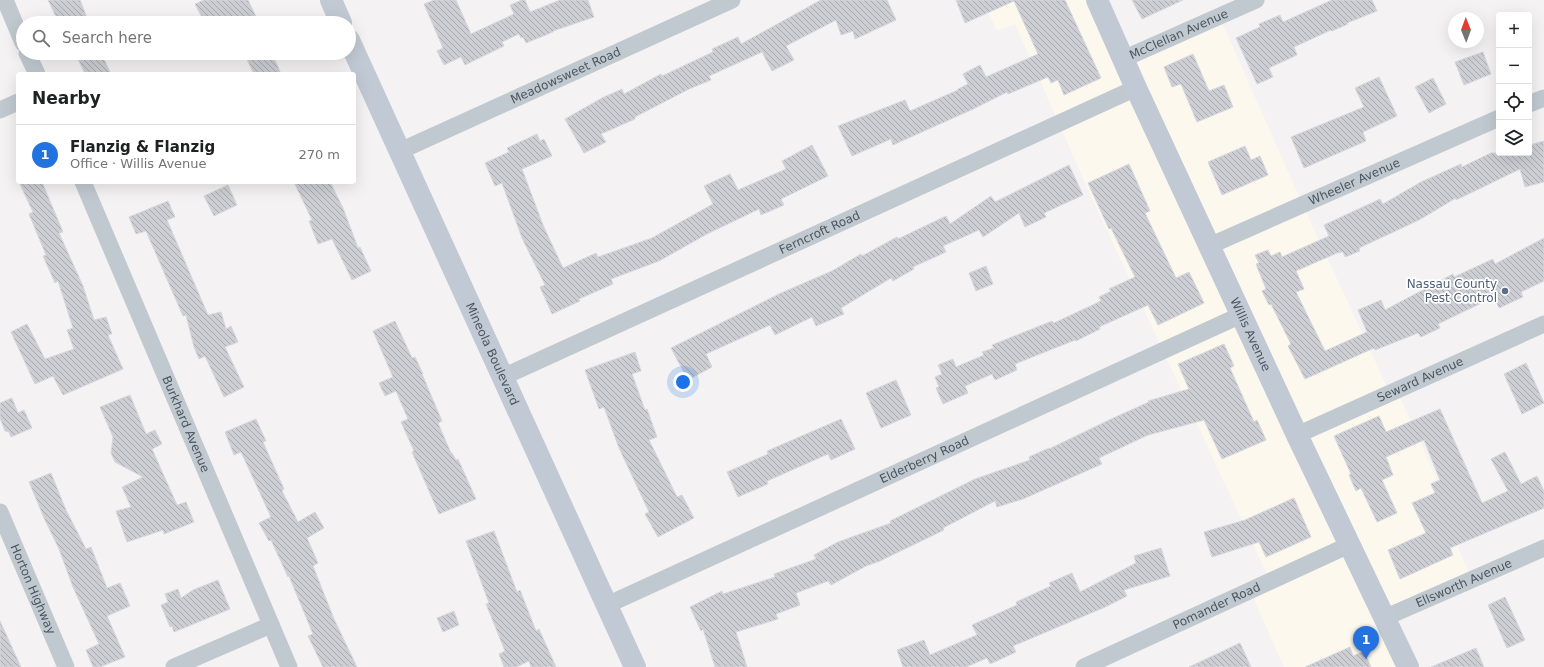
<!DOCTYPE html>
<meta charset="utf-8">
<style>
body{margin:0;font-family:"DejaVu Sans",sans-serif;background:#f6f6f6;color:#202124}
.controls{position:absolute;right:12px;top:12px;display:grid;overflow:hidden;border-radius:4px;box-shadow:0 4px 16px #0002}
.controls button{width:36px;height:36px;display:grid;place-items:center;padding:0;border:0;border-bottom:1px solid #e0e0e0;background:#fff;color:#202124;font:20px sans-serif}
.compass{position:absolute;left:1448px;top:12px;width:36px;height:36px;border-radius:50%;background:#fff;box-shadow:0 4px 16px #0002;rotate:359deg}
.you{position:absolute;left:683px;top:382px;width:14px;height:14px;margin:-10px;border:3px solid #fff;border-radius:50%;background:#1a73e8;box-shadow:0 0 0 6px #1a73e833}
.badge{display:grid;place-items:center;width:26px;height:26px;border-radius:50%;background:#2472dd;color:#fff;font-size:13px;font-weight:700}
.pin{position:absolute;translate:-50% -33px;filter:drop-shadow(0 1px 2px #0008)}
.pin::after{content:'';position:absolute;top:21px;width:14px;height:12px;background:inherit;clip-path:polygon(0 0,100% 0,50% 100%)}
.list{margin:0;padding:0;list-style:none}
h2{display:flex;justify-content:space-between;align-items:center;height:52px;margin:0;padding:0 16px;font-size:17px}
h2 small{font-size:13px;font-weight:400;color:#757577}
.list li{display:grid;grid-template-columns:26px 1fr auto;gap:12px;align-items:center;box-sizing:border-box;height:60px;padding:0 16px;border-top:1px solid #e0e0e0}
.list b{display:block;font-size:15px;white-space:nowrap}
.list p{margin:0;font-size:13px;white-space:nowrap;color:#757577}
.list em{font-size:13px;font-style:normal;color:#757577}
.icon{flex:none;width:22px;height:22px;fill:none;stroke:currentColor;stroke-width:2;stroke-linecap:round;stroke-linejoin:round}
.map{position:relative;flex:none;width:1544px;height:667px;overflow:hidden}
.search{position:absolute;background:#fff;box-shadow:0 4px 16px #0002;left:16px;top:16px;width:340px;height:44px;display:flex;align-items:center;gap:10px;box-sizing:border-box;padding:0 14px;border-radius:22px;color:#757577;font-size:15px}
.panel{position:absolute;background:#fff;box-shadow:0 4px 16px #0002;left:16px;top:72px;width:340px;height:112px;border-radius:4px}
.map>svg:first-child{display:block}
</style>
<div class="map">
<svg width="1544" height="667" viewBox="0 0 1544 667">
<defs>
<pattern id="building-back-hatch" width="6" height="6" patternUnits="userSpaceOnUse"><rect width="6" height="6" fill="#ccced4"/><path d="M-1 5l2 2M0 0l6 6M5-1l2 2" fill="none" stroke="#a8aaaf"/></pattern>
</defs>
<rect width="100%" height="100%" fill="#f4f2f2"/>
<!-- commercial -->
<path fill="#fcf8ee" d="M 982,0 L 1097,0 L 1123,57 L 1220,18 L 1305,210 L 1390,393 L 1397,391 L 1437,479 L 1430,483 L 1472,579 L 1385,618 L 1408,667 L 1284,667 L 1250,591 L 1270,581 L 1085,183 L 1015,24 L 997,31 Z"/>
<!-- building -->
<g fill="url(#building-back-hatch)" stroke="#d6d8dd">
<path d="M 48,0 L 80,0 L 89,23 L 59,23 Z"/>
<path d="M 204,0 L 248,0 L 259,23 L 205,23 L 195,4 Z"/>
<path d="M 434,0 L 456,0 L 471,34 L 514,14 L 510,5 L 522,0 L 525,0 L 530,12 L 560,0 L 588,0 L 594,17 L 553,31 L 553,32 L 526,43 L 523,37 L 521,38 L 519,34 L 502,42 L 504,46 L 465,65 L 461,57 L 444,65 L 437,51 L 443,48 L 424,4 Z"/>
<path d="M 821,0 L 887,0 L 896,20 L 855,39 L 853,31 L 841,35 L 836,20 L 786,46 L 794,60 L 772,71 L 762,52 L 709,76 L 711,80 L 689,89 L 635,117 L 635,119 L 601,134 L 606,142 L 584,153 L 565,119 L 602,98 L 622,89 L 624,94 L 661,74 L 662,76 L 713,52 L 712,49 L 738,37 L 741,44 Z"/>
<path d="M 956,0 L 1065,0 L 1101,78 L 1064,95 L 1058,80 L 1051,83 L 1048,77 L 1008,94 L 1007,92 L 971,110 L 893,145 L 891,139 L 852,156 L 838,126 L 905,100 L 910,111 L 958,90 L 958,89 L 968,84 L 963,74 L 980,65 L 986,77 L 1038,54 L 1014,1 L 965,23 Z"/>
<path d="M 1132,0 L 1183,0 L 1142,19 Z"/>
<path d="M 1332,0 L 1372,0 L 1377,11 L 1347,23 L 1348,24 L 1332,31 L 1331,30 L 1294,47 L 1297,55 L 1269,68 L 1273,77 L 1257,84 L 1236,38 L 1260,27 L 1259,24 L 1280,15 L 1283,22 Z"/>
<path d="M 1483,52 L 1491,74 L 1464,85 L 1455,62 Z"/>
<path d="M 91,53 L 101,53 L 111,74 L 85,74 L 78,59 Z"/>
<path d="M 244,53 L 272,53 L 281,74 L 254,74 Z"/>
<path d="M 1193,54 L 1209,91 L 1224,85 L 1233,107 L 1197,122 L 1181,84 L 1172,87 L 1164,67 Z"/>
<path d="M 1379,77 L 1397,116 L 1363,132 L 1366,141 L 1304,168 L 1291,137 L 1364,107 L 1355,88 Z"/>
<path d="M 1433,78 L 1446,104 L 1429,113 L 1415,87 Z"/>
<path d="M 537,134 L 540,141 L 544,139 L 552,156 L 522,169 L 543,225 L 563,268 L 596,253 L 598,257 L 652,238 L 713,204 L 704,186 L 730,174 L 738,190 L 786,169 L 782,161 L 812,145 L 828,176 L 781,199 L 784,205 L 761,215 L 759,209 L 707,234 L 659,261 L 611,279 L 613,284 L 579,299 L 580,301 L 552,314 L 540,287 L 545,285 L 522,238 L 502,183 L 495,186 L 485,163 L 509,152 L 507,148 Z"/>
<path d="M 1544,141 L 1544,182 L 1525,187 L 1520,169 L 1456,200 L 1456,198 L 1419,220 L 1359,248 L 1360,251 L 1345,257 L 1343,252 L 1337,253 L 1296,271 L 1304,289 L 1296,292 L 1325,351 L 1367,332 L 1358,310 L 1381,300 L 1385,310 L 1453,274 L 1454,277 L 1493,259 L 1495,264 L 1544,238 L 1544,281 L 1521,292 L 1523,297 L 1499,308 L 1494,297 L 1438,324 L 1440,328 L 1421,337 L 1418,333 L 1375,350 L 1374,348 L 1305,379 L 1288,346 L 1291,344 L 1271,304 L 1269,305 L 1262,291 L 1266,289 L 1256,264 L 1259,263 L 1255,255 L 1268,250 L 1271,256 L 1280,252 L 1282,257 L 1329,236 L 1324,225 L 1380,199 L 1383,204 L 1421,182 L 1461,164 L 1462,167 L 1491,153 L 1529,153 L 1529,145 Z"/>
<path d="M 1245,146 L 1251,160 L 1260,156 L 1268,175 L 1222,195 L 1208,162 Z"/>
<path d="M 1129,164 L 1150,211 L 1145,213 L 1176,278 L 1189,272 L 1204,303 L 1158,325 L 1148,305 L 1099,327 L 1100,329 L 1076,341 L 1075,340 L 1015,364 L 1017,370 L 995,380 L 992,374 L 965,386 L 968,393 L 943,404 L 936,388 L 939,387 L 935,377 L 942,374 L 938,365 L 953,359 L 956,367 L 984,355 L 982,352 L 994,348 L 992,345 L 1052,321 L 1054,323 L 1101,301 L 1099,297 L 1111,291 L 1109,289 L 1135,277 L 1111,228 L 1109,229 L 1088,183 Z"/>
<path d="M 1069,165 L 1083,195 L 1044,213 L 1046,217 L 1025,227 L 1019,213 L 983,237 L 979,230 L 943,246 L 946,252 L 913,267 L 914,269 L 893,281 L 891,278 L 841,308 L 844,314 L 816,326 L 812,317 L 775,335 L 770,325 L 706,354 L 712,367 L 688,380 L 671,348 L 781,293 L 832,271 L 861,254 L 862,256 L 897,237 L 898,239 L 946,216 L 950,224 L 991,196 L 995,202 Z"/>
<path d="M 19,182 L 42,182 L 63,232 L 59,233 L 83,286 L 94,320 L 106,317 L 112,334 L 108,335 L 123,369 L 63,395 L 53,376 L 35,384 L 11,332 L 27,324 L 45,359 L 74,349 L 67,330 L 73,328 L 58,281 L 55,283 L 43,256 L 46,255 L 29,214 L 33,212 Z"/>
<path d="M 294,182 L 330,182 L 343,208 L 358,248 L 360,247 L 371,271 L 352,280 L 332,239 L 318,244 L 309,221 L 312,220 Z"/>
<path d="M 228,185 L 237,205 L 214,216 L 204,196 Z"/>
<path d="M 168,201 L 175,217 L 167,220 L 208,315 L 221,312 L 226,329 L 231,326 L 238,342 L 225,347 L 244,387 L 224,397 L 205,356 L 199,359 L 194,347 L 186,315 L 183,316 L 146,231 L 136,234 L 129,217 Z"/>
<path d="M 986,266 L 993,284 L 976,291 L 969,273 Z"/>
<path d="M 395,321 L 412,358 L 415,357 L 423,374 L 422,374 L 442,421 L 438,423 L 451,453 L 452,453 L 456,460 L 458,459 L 476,499 L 439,514 L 412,452 L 414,451 L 401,422 L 408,419 L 396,391 L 385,396 L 379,383 L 393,377 L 373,331 Z"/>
<path d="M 1224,344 L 1234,366 L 1230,368 L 1254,422 L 1257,420 L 1266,440 L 1222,459 L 1204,420 L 1148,435 L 1099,458 L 1102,464 L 1023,499 L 997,507 L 995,501 L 943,528 L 944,530 L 880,561 L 866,566 L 831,585 L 828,581 L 796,593 L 800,605 L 776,614 L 778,619 L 736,632 L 747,667 L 715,667 L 703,629 L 701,631 L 690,607 L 722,591 L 723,594 L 775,577 L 774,574 L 816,559 L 814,555 L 838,542 L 891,523 L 890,521 L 975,479 L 1030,460 L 1029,457 L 1049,448 L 1049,449 L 1109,420 L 1149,402 L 1148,401 L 1189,389 L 1178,364 Z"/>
<path d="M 635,352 L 641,371 L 632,374 L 645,410 L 647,409 L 657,437 L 649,440 L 677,497 L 682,495 L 694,518 L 658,537 L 645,514 L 649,512 L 619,448 L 604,407 L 599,409 L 585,370 Z"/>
<path d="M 1526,363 L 1544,403 L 1522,414 L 1504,374 Z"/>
<path d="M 896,380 L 911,415 L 881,428 L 866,393 Z"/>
<path d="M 130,395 L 146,434 L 155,430 L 162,444 L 152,449 L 177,505 L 186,502 L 194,522 L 164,534 L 163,530 L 127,542 L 116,511 L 131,507 L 122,487 L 143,477 L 115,462 L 111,453 L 113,437 L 100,407 Z"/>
<path d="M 12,398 L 18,413 L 24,410 L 32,428 L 11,437 L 9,432 L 5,431 L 0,418 L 0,403 Z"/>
<path d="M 1440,409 L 1482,503 L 1508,491 L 1491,459 L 1505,452 L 1521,484 L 1537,476 L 1544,491 L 1544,508 L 1450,548 L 1453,555 L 1400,579 L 1388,550 L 1426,533 L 1412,503 L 1435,493 L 1431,484 L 1440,480 L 1424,440 L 1386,457 L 1393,475 L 1382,480 L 1397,513 L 1377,522 L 1361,488 L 1356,491 L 1349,475 L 1351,474 L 1334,436 L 1379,416 L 1386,432 Z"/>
<path d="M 256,419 L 266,441 L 263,442 L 284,489 L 282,491 L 298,522 L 315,512 L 324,528 L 307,538 L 318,563 L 313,566 L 334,619 L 357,667 L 323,667 L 308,636 L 313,634 L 289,576 L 288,577 L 271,540 L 269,541 L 259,523 L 271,517 L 241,452 L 234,455 L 225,432 Z"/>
<path d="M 841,419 L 855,449 L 831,460 L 828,454 L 767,481 L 768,484 L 738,497 L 727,472 L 768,454 L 767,451 Z"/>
<path d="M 51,473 L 66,510 L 86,549 L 91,547 L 107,588 L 120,583 L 130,606 L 107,616 L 125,657 L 100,667 L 93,667 L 86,650 L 99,644 L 73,587 L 59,549 L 44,518 L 29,482 Z"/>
<path d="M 1294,498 L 1311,537 L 1266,557 L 1259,542 L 1212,557 L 1204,532 L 1245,520 Z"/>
<path d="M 494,531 L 517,592 L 520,590 L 536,631 L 539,629 L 556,667 L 531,667 L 529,661 L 516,667 L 504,667 L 499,654 L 505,651 L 486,604 L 489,603 L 466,541 Z"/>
<path d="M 1161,548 L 1170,576 L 1124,590 L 1127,596 L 1103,608 L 1013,646 L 1016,652 L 990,664 L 987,658 L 966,667 L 903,667 L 897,650 L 924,640 L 930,655 L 977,635 L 972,625 L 1017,605 L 1016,602 L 1051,586 L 1049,583 L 1072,573 L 1080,592 L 1136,563 L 1134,556 Z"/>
<path d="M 218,580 L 230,609 L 174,632 L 172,626 L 170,627 L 161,605 L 168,602 L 165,594 L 178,589 L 181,598 L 193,590 Z"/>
<path d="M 1505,597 L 1525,640 L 1507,648 L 1488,605 Z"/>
<path d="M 454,611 L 459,625 L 443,632 L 437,618 Z"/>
<path d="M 0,621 L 21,667 L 0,667 Z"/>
<path d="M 1240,643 L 1251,667 L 1189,667 Z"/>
<path d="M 1350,647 L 1353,656 L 1364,651 L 1371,667 L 1305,667 Z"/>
<path d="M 1476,648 L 1484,667 L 1431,667 Z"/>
</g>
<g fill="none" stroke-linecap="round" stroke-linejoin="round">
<!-- minor -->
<g stroke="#c1c9d0" stroke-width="17">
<path d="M 5,0 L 23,43"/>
<path d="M 27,53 L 37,74"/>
<path id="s1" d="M 1123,59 L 1256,0"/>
<path d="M 1529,104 L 1544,98"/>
<path d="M 0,110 L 18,102"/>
<path id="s2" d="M 400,151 L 732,0"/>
<path id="s3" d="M 83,182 L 289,667"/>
<path id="s4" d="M 1209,246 L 1499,118"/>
<path id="s5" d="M 503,377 L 1136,88"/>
<path id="s6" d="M 1297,435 L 1544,324"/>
<path id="s7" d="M 0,512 L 66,667"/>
<path id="s8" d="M 607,605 L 1241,315"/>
<path id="s9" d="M 1384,618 L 1544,548"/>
<path d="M 174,667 L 271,625"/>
<path id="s10" d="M 1084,667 L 1349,545"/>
</g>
<!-- secondary -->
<g stroke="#c1cad4" stroke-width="22">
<path d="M 331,0 L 341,23"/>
<path id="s11" d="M 1097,0 L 1136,88 L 1297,435 L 1408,667"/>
<path id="s12" d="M 349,40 L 635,667"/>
</g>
</g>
<!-- markers -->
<circle fill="#5c6f8a" stroke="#fff" stroke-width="1.5" cx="1505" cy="291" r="4"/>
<g text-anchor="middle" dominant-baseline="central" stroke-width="3.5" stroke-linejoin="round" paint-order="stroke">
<!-- street labels -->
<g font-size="12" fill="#4b555f" stroke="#fff">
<text stroke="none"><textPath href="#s1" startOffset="61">McClellan Avenue</textPath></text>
<text stroke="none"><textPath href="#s2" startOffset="182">Meadowsweet Road</textPath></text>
<text stroke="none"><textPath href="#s4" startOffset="159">Wheeler Avenue</textPath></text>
<text stroke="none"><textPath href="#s5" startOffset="348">Ferncroft Road</textPath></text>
<text stroke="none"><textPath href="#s11" startOffset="368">Willis Avenue</textPath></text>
<text stroke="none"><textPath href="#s12" startOffset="345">Mineola Boulevard</textPath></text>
<text stroke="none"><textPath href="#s6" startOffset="135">Seward Avenue</textPath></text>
<text stroke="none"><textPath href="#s3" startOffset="263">Burkhard Avenue</textPath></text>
<text stroke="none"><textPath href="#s8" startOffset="349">Elderberry Road</textPath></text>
<text stroke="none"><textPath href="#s9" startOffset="87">Ellsworth Avenue</textPath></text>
<text stroke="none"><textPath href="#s7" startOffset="84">Horton Highway</textPath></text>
<text stroke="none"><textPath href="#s10" startOffset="146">Pomander Road</textPath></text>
</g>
<!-- service labels -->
<g font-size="12" fill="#4e5e75" stroke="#fff" text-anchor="end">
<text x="1497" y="284">Nassau County<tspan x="1497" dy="14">Pest Control</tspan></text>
</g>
</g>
</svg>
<div class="controls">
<button>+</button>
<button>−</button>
<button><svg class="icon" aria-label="locate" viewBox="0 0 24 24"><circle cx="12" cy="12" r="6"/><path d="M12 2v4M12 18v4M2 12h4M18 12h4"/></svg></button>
<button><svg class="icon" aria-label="layers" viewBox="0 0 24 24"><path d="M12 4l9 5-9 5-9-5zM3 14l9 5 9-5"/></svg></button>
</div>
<svg class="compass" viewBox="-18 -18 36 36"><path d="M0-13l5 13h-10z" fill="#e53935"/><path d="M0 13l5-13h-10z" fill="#757577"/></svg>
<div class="you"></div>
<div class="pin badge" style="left:1366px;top:659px">1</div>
<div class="search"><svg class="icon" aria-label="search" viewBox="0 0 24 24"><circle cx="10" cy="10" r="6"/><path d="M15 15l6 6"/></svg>Search here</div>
<section class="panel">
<h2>Nearby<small></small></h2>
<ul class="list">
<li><span class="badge">1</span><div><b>Flanzig &amp; Flanzig</b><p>Office · Willis Avenue</p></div><em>270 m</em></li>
</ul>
</section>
</div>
